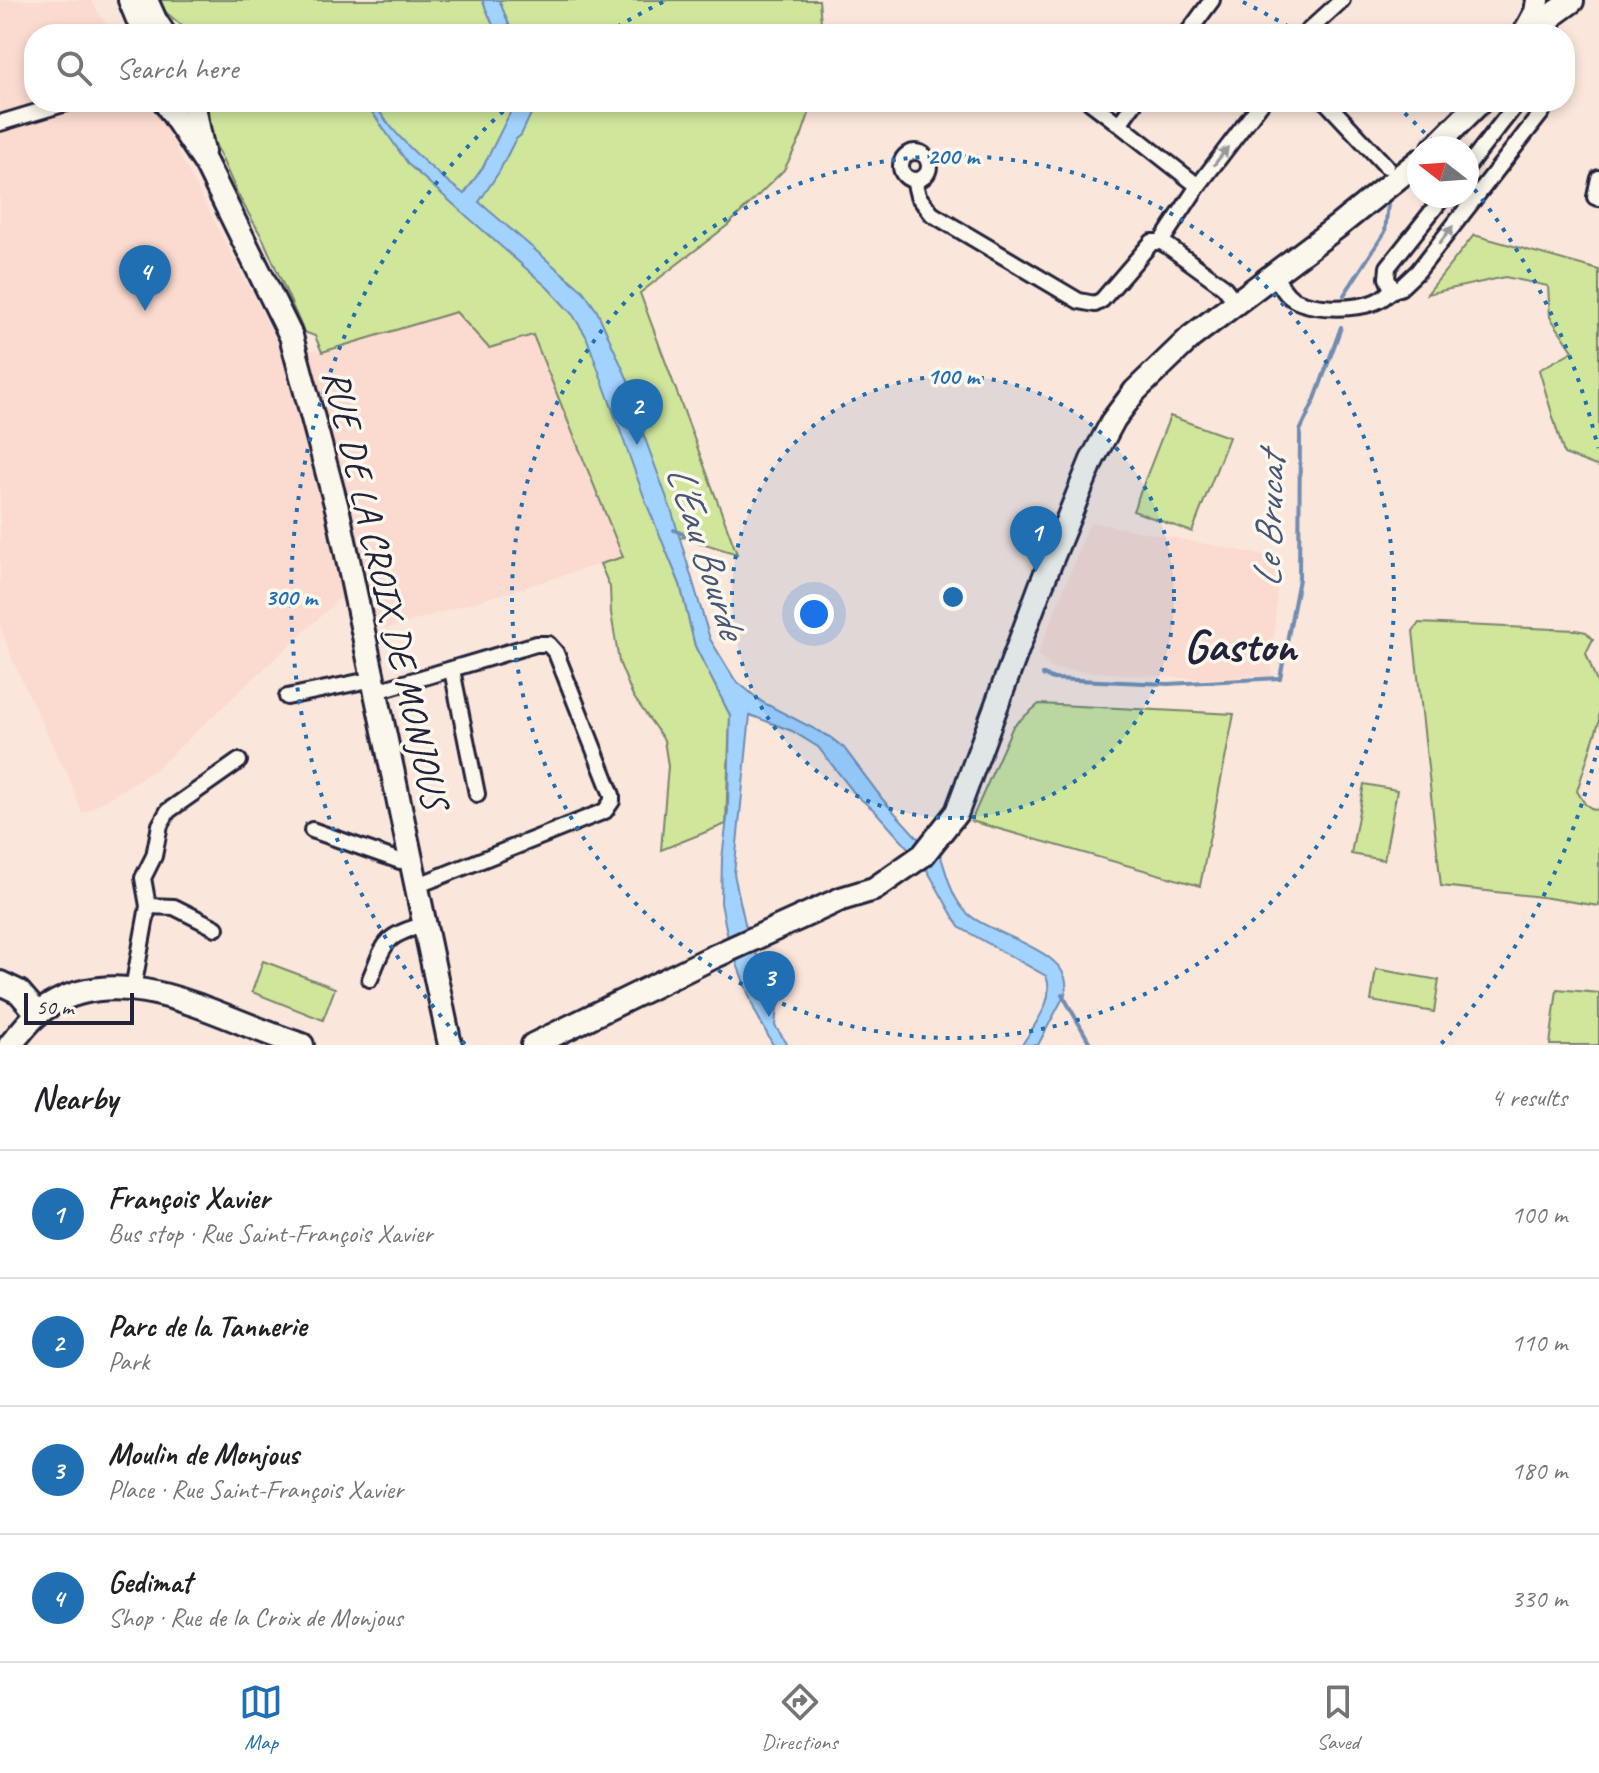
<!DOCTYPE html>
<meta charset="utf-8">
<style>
body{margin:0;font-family:Caveat,sans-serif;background:#f2f2f2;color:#202124}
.compass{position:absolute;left:1407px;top:136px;width:72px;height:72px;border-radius:50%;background:#fff;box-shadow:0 4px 12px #0003;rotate:287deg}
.scale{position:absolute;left:24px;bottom:20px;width:110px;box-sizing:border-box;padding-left:8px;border:4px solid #22223b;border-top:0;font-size:22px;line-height:28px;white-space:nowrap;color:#22223b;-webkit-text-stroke:6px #fbf7ec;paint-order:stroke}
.you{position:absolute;left:814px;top:614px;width:28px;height:28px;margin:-20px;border:6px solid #fff;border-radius:50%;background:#1a73e8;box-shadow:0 0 0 12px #1a73e833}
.badge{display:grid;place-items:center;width:52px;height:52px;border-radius:50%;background:#1f6fb2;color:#fff;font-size:26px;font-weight:700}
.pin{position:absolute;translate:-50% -66px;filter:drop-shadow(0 2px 4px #0008)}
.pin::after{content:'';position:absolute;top:42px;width:28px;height:24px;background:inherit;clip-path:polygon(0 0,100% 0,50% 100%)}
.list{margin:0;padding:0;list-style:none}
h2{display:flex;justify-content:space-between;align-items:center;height:104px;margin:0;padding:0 32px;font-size:34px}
h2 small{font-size:26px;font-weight:400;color:#757577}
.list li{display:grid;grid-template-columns:52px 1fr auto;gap:24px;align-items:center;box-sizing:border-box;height:128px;padding:0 32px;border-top:2px solid #e0e0e0}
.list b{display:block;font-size:30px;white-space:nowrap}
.list p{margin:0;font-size:26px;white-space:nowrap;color:#757577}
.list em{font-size:26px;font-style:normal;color:#757577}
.icon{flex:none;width:44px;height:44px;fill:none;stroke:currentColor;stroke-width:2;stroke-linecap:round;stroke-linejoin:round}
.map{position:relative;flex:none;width:1599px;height:1045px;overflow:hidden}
.search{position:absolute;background:#fff;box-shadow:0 4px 12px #0003;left:24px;right:24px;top:24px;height:88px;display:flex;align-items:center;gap:20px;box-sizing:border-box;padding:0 28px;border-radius:32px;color:#757577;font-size:30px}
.sheet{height:616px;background:#fff}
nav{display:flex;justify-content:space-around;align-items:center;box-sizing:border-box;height:112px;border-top:2px solid #e0e0e0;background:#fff;font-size:22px;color:#757577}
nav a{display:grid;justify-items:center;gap:4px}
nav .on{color:#1f6fb2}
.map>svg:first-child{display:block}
</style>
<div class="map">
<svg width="1599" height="1045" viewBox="0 0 1599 1045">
<rect width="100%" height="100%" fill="#fbe6db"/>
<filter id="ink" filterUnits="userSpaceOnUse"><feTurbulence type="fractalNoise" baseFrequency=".0125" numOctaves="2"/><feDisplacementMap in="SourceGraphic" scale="16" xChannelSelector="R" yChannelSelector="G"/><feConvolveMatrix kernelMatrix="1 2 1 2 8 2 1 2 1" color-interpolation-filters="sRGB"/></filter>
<g filter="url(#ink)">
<!-- built -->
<g fill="#fbdacf">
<path d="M 0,0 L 91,0 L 111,34 L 34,34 L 34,102 L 152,102 L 277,341 L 322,352 L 456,312 L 489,348 L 533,335 L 623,557 L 386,629 L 339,599 L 156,769 L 82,814 L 67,771 L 61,763 L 13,661 L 0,625 Z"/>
<path d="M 1090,522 L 1279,558 L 1271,678 L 1255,675 L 1201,679 L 1053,669 L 1038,655 Z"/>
</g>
<!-- green -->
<g fill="#cfe69b" stroke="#78846b" stroke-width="2">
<path d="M 160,0 L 819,0 L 822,34 L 192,34 L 163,10 Z"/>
<path d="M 207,102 L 813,102 L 801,137 L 784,170 L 728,225 L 640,293 L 737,554 L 683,537 L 664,545 L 680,584 L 695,646 L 730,715 L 726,824 L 661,850 L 668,766 L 664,740 L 633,696 L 619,662 L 611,613 L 610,587 L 600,564 L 623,557 L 533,335 L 489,348 L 456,312 L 322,352 L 315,336 L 304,332 L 263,239 L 238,195 L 205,121 Z"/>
<path d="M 1474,235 L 1599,270 L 1599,467 L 1564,454 L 1539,370 L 1573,351 L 1550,317 L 1548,286 L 1505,277 L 1427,294 Z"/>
<path d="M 1170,416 L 1229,437 L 1192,532 L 1133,511 Z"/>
<path d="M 1419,623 L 1576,630 L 1586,632 L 1593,639 L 1586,653 L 1599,688 L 1599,722 L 1577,791 L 1585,804 L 1594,810 L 1599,809 L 1599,906 L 1542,897 L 1441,886 L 1413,631 Z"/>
<path d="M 1039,704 L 1234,714 L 1200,886 L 971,821 L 1013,726 Z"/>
<path d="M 1364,784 L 1397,790 L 1384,860 L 1351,854 Z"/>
<path d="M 263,961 L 335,988 L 323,1020 L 252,992 Z"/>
<path d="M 1376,969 L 1439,980 L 1434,1012 L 1371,1001 Z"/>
<path d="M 1557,989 L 1599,993 L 1599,1045 L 1550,1045 Z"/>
</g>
<!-- water -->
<g fill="#a2d3ff" stroke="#6f8cb1" stroke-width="2">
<path d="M 482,0 L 499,0 L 513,34 L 497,34 Z"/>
<path d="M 365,102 L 374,102 C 390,133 435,173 464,194 L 483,167 L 511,111 L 513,102 L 534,102 L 531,114 L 521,135 L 515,140 L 499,172 L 479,202 L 583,291 L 597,311 L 631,387 L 636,414 L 672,512 L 710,639 L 735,680 L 762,702 L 830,737 L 844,748 L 884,801 L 924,845 L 940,854 C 947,874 951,897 966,912 C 989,936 1078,950 1065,994 L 1038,1045 L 1022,1045 C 1034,1025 1056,1000 1046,976 L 959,927 L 926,868 L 875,811 L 856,795 L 818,747 L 792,731 L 750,715 L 734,874 L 748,937 L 778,998 L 775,1026 L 788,1045 L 773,1045 L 755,1011 L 729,943 L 721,903 L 722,859 L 728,811 L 730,715 L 695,646 L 680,584 L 647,505 L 586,336 L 573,315 L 547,287 L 409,165 Z"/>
</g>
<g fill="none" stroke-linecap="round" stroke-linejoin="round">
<!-- stream -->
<g stroke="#6f8cb1" stroke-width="4">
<path d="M 1344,295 L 1385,232 L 1388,204"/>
<path d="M 674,530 L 701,542"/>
<path d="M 1043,675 L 1054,679 L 1168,684 L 1280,678 L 1299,579 L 1300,431 L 1315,399 L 1341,327"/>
<path d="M 1062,994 L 1091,1045"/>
</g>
<!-- street casing -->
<g stroke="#22223b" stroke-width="20">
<g id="street">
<path d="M 1187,34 L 1212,0"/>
<path d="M 1305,34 L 1342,0"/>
<path d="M 1090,102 L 1119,124"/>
<path d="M 1135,102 L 1119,124 L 1198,186"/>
<path d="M 1326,102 L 1386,166"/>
<path d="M 0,123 L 70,102"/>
<circle cx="915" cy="166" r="14"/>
<path d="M 1467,167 L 1518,102"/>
<path d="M 1599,178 L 1595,197 L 1599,198"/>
<path d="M 914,180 L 918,196 L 932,214 L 1079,301 L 1095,304 L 1102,300 L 1152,242 L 1161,242 L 1168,246 L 1223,286 L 1235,301"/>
<path d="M 1161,242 L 1198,186 L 1262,102"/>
<path d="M 1274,274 C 1278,281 1282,289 1288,295 C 1304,311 1360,311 1379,300 C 1388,296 1389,289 1400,288 L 1418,271 L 1542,112 L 1543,102"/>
<path d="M 1392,289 L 1387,278 L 1388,267 L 1444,196"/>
<path d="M 452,670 L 477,794"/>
<path d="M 377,691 L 536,644 L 548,644 L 556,653 L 612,795 L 612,801 L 605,811 L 416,886"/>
<path d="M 287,697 L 374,679"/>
<path d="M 312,830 L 400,861 L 410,859"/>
<path d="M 148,906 L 174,907 L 216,928"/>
<path d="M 370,979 C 385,943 384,935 424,925"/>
<path d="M 133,989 L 148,906 L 143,878 L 154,856 L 160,825 L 168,811 L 239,761"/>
</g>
</g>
<!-- secondary casing -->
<g stroke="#22223b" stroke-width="28">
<g id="secondary">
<path d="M 130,0 L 144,34"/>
<path d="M 146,0 L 155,20 L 164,34"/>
<path d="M 1524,34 L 1536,12 L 1538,0"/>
<path d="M 1539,34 L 1554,14 L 1572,1"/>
<path d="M 165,102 L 206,164 L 291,336 L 338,512 L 450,1045"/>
<path d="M 193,102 L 203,152"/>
<path d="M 1434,148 L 1480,102"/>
<path d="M 0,983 L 19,992 L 38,1014"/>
<path d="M 10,1045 C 22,1031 33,1015 49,1006 C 128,957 225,1022 302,1045"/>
<path d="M 533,1045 L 711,958 L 841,899 L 874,889 L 923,855 L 957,812 L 1040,588 L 1092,460 L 1114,419 L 1135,391 L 1191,337 L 1338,226 L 1419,161"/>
</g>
</g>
<!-- street -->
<use href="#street" stroke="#fbf7ec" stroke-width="14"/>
<!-- secondary -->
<use href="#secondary" stroke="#fbf7ec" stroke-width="22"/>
</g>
<!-- one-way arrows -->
<defs><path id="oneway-solid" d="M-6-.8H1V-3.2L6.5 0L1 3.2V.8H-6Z" transform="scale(2)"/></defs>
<g fill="#99979c">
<use href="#oneway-solid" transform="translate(1221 156) rotate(-52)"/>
<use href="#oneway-solid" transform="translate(1446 235) rotate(-52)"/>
</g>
</g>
<!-- distance rings -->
<circle cx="953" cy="597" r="221" fill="#1f6fb2" fill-opacity=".12"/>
<g fill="none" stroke="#1f6fb2" stroke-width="4" stroke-dasharray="4 8">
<circle cx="953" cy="597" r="221"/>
<circle cx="953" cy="597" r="441"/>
<path d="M1598 746A662 662 0 0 1 1441 1044M465 1044A662 662 0 0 1 510 105M607 33A662 662 0 0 1 663 2M1243 2A662 662 0 0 1 1299 33M1396 105A662 662 0 0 1 1437 146M1467 180A662 662 0 0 1 1598 448"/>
</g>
<g text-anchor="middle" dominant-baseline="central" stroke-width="7" stroke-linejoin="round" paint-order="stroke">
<!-- street labels -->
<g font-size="38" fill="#22223b" stroke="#fbf7ec">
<text transform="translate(386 589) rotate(77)">RUE DE LA CROIX DE MONJOUS</text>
</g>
<!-- water labels -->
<g font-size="40" font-style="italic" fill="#485776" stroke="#fbf7ec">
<text transform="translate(1269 521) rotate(-88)">Le Brucat</text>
<text transform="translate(706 551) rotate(72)">L'Eau Bourde</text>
</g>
<!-- district labels -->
<g font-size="46" font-weight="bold" fill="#22223b" stroke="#fbf7ec">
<text x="1240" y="646">Gaston</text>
</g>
</g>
<circle cx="953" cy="597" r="12" fill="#1f6fb2" stroke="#fbf7ec" stroke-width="4"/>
<g font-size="24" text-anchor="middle" font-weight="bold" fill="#1f6fb2" stroke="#fbf7ec" stroke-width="7" stroke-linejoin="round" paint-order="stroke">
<text x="953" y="164">200 m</text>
<text x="953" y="384">100 m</text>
<text x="291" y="605">300 m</text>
</g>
</svg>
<svg class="compass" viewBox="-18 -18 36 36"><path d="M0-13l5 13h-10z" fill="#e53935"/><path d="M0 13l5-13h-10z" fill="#757577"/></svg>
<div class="scale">50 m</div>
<div class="you"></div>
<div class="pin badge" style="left:1036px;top:572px">1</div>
<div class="pin badge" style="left:637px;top:445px">2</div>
<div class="pin badge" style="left:769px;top:1017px">3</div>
<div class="pin badge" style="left:145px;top:311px">4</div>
<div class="search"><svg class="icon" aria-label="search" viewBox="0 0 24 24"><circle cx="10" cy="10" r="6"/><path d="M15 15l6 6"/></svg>Search here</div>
</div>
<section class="sheet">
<h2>Nearby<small>4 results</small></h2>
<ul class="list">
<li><span class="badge">1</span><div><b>François Xavier</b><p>Bus stop · Rue Saint-François Xavier</p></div><em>100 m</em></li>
<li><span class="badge">2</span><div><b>Parc de la Tannerie</b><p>Park</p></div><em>110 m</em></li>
<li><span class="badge">3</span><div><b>Moulin de Monjous</b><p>Place · Rue Saint-François Xavier</p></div><em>180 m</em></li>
<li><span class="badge">4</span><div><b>Gedimat</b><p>Shop · Rue de la Croix de Monjous</p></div><em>330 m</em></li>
</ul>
</section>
<nav>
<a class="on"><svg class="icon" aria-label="map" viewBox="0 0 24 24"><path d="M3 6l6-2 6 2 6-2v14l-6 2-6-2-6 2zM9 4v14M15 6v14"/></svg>Map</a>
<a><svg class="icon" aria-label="directions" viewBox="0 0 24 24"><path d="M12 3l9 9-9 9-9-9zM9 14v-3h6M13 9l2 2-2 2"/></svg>Directions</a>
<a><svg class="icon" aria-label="saved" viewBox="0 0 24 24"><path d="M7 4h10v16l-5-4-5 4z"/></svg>Saved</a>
</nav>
